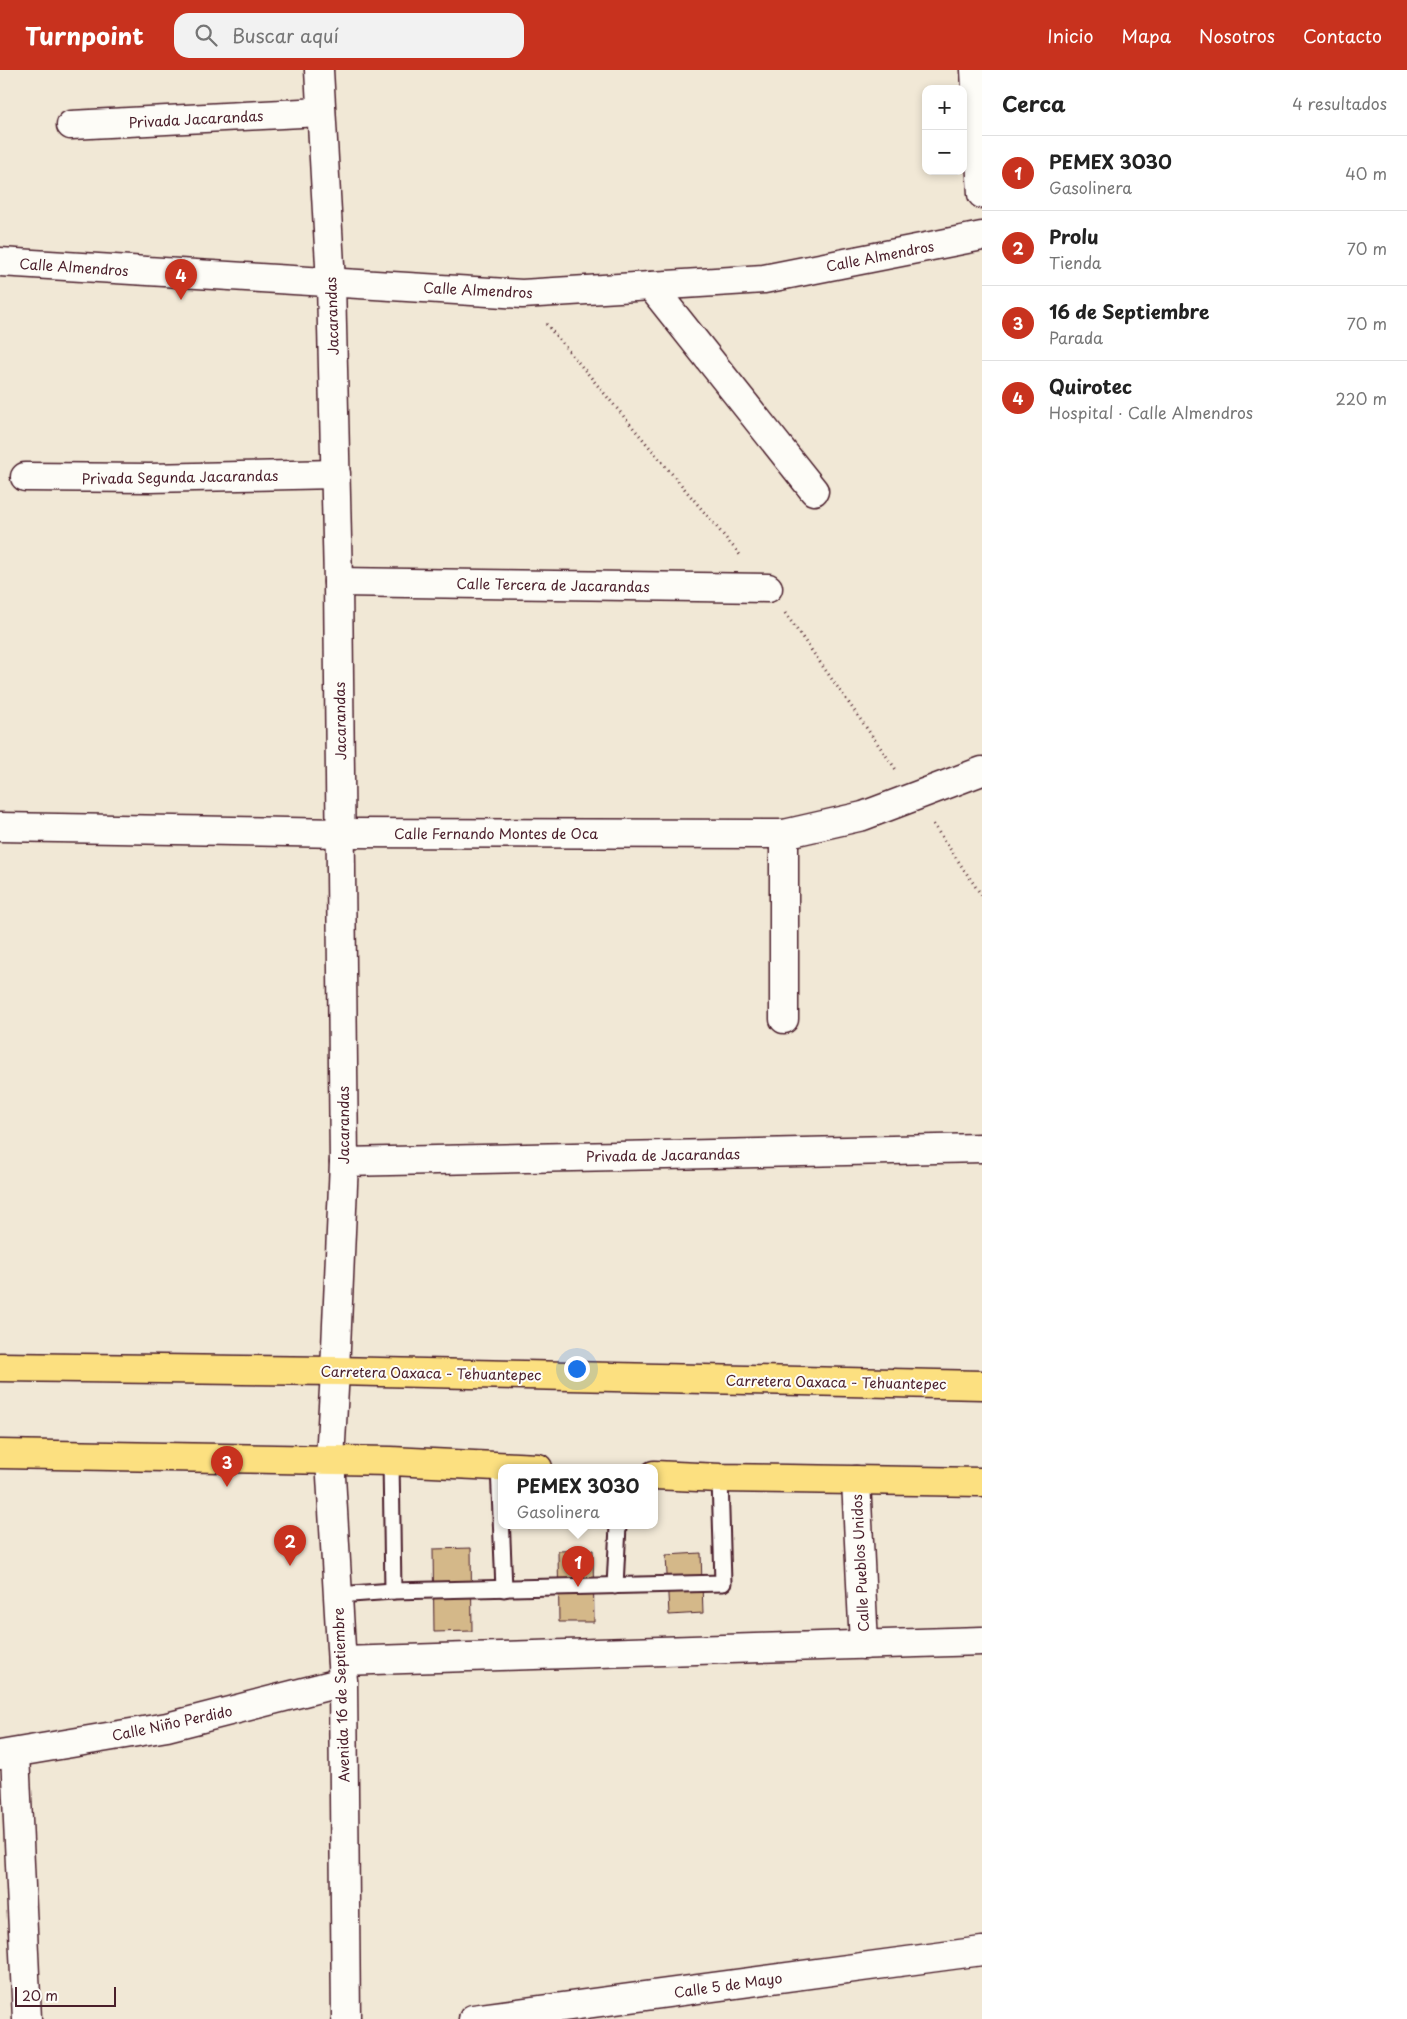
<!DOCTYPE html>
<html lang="es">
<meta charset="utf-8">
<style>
body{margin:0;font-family:"Playpen Sans",sans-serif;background:#f2f2f2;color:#222}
.controls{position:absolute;right:15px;top:15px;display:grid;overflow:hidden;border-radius:10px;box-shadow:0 2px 8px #0003}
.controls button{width:45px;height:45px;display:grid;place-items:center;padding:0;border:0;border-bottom:1px solid #e0e0e0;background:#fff;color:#222;font:25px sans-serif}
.scale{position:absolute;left:15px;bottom:12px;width:101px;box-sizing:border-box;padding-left:5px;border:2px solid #4a1f2b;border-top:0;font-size:14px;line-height:18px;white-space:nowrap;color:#4a1f2b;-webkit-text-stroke:4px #fdfcf7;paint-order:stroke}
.you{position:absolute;left:576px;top:1298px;width:18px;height:18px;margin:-12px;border:4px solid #fff;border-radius:50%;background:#1a73e8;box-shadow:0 0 0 8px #1a73e833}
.badge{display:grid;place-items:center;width:32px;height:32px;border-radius:50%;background:#c8321e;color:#fff;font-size:16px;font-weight:700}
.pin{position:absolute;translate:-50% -41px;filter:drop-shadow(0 1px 2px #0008)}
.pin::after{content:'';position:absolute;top:26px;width:18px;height:15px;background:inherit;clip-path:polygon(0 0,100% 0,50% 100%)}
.popup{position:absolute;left:498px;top:1394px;width:160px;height:65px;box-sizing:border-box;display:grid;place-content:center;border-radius:10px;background:#fff;filter:drop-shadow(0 1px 4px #0005);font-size:16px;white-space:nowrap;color:#767676}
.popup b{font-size:19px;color:#222}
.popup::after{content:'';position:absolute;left:50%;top:100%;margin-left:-10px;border:10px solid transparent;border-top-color:#fff}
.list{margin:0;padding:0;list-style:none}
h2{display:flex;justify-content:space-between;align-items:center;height:65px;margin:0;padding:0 20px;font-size:21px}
h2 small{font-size:16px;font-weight:400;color:#767676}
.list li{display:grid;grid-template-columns:32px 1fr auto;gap:15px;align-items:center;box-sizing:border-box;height:75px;padding:0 20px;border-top:1px solid #e0e0e0}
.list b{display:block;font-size:19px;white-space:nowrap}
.list p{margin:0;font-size:16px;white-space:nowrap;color:#767676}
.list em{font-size:16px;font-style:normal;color:#767676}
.icon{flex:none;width:28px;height:28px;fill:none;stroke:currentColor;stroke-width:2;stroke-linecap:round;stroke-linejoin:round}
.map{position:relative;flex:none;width:982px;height:1949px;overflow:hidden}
header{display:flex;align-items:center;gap:30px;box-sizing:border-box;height:70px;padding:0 25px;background:#c8321e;color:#fff}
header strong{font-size:24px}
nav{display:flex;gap:28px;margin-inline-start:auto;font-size:18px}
.search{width:350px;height:45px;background:#f2f2f2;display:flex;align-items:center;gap:12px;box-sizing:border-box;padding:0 18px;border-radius:15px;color:#767676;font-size:19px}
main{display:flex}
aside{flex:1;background:#fff}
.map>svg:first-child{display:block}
</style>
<header>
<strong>Turnpoint</strong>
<div class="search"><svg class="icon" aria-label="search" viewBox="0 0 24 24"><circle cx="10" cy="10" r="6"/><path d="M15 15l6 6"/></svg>Buscar aquí</div>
<nav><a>Inicio</a><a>Mapa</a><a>Nosotros</a><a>Contacto</a></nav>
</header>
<main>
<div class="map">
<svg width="982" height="1949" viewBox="0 0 982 1949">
<rect width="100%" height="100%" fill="#f1e8d6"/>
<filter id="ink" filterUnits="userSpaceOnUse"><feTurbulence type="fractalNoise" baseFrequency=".02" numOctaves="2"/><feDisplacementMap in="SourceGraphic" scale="10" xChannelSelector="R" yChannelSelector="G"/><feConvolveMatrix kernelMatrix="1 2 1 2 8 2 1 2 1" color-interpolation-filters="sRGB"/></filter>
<g filter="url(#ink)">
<!-- building -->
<g fill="#d4b889" stroke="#4a1f2b">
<path d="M 471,1478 L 472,1561 L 434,1562 L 433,1479 Z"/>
<path d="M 593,1480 L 594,1552 L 559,1552 L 558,1481 Z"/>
<path d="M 701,1483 L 703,1543 L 669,1545 L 666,1485 Z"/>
</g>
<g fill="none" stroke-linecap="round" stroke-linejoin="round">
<!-- lane casing -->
<g stroke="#4a1f2b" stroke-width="19">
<g id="lane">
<path d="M 391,1391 L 393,1521 L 723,1513 L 720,1408"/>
<path d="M 499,1396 L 504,1519"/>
<path d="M 615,1516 L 618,1456"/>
<path d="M 338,1525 L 393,1521"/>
</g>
</g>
<!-- street casing -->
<g stroke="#4a1f2b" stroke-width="31">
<g id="street">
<path d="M 319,0 L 331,213 L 338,512 L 344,1092 L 335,1301"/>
<path d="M 975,0 L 982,124"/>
<path d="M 71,55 L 321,42"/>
<path d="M 0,192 L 522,224 L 764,209 L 982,166"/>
<path d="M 651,216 L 814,421"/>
<path d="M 25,407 L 150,408 L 336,404"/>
<path d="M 338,512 L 768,518"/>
<path d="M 0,757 L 341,763 L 784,764 L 863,746 L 982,701"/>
<path d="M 784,949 L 784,764"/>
<path d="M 344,1092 L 982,1078"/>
<path d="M 856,1410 L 864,1575"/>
<path d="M 342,1591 L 982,1571"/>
<path d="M 15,1684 L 27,1949"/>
<path d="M 0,1685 L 167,1657 L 343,1612"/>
<path d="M 473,1949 L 982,1881"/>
</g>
</g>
<!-- secondary casing -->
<g stroke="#4a1f2b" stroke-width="31">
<path id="secondary" d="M 335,1301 L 330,1389 L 343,1612 L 346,1949"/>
</g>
<!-- primary casing -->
<g stroke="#4a1f2b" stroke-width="31">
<g id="primary">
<path d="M 0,1297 L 335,1301 L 982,1315"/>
<path d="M 0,1384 L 391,1391 L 538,1398"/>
<path d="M 654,1405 L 720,1408 L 982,1412"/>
</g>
</g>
<!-- path -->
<g stroke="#4a1f2b" stroke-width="3" stroke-dasharray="1 4" stroke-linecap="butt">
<path d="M 546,254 L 741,486"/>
<path d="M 785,543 L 897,701"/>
<path d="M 933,754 L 982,826"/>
</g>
<!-- lane -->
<use href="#lane" stroke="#fdfcf7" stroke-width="15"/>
<!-- street -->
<use href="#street" stroke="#fdfcf7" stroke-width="28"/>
<!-- secondary -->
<use href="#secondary" stroke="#fdfcf7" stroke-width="28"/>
<!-- primary -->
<use href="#primary" stroke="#fce080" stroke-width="28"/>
</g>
</g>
<g text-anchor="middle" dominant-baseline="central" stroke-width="4" stroke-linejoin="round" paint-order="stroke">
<!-- street labels -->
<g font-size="14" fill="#4a1f2b" stroke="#fdfcf7">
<text transform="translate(196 49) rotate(-3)">Privada Jacarandas</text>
<text transform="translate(880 186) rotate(-11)">Calle Almendros</text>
<text transform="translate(74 197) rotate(4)">Calle Almendros</text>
<text transform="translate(478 220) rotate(3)">Calle Almendros</text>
<text transform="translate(332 246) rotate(-92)">Jacarandas</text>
<text transform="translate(180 407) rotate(-1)">Privada Segunda Jacarandas</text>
<text transform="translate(553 515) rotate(1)">Calle Tercera de Jacarandas</text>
<text transform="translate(340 651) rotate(-91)">Jacarandas</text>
<text x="496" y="763">Calle Fernando Montes de Oca</text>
<text transform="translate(343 1055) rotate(-90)">Jacarandas</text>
<text transform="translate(663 1085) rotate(-1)">Privada de Jacarandas</text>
<text transform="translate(431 1303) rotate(1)">Carretera Oaxaca - Tehuantepec</text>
<text transform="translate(836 1312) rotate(1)">Carretera Oaxaca - Tehuantepec</text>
<text transform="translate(860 1493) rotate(-93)">Calle Pueblos Unidos</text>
<text transform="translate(341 1625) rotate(-92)">Avenida 16 de Septiembre</text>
<text transform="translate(172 1653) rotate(-12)">Calle Niño Perdido</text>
<text transform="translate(728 1915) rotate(-8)">Calle 5 de Mayo</text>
</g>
</g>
</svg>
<div class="controls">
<button>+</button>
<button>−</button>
</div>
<div class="scale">20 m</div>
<div class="you"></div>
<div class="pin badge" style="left:578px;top:1517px">1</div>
<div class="popup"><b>PEMEX 3030</b>Gasolinera</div>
<div class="pin badge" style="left:290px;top:1496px">2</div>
<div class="pin badge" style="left:227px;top:1417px">3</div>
<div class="pin badge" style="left:181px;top:230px">4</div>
</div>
<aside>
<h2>Cerca<small>4 resultados</small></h2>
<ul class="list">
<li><span class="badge">1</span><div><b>PEMEX 3030</b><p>Gasolinera</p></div><em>40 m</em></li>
<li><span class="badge">2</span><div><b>Prolu</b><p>Tienda</p></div><em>70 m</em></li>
<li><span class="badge">3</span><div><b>16 de Septiembre</b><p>Parada</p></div><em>70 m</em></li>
<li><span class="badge">4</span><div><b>Quirotec</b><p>Hospital · Calle Almendros</p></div><em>220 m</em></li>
</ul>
</aside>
</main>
